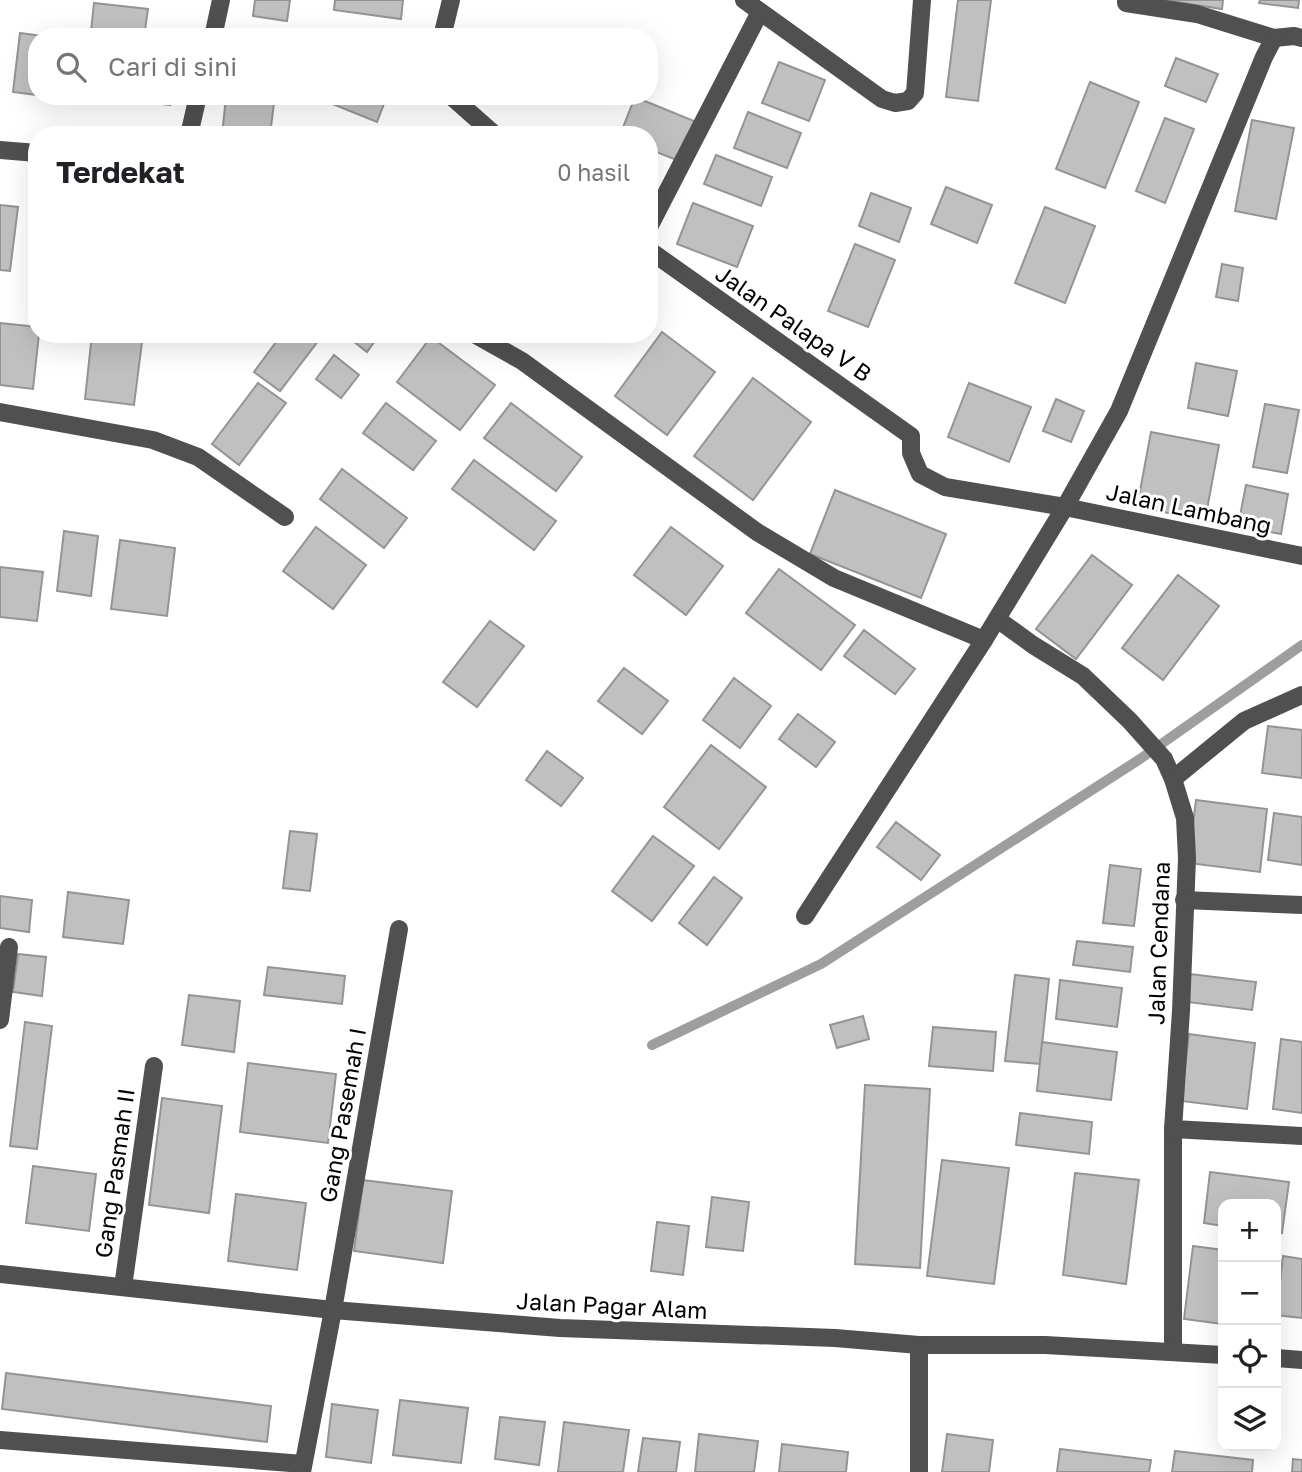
<!DOCTYPE html>
<html lang="id">
<meta charset="utf-8">
<style>
body{margin:0;font-family:"Golos Text",sans-serif;background:#f2f2f2;color:#202124}
.controls{position:absolute;right:21px;bottom:21px;display:grid;overflow:hidden;border-radius:14px;box-shadow:0 7px 28px #0002}
.controls button{width:63px;height:63px;display:grid;place-items:center;padding:0;border:0;border-bottom:2px solid #e0e0e0;background:#fff;color:#202124;font:35px sans-serif}
.list{margin:0;padding:0;list-style:none}
h2{display:flex;justify-content:space-between;align-items:center;height:91px;margin:0;padding:0 28px;font-size:30px}
h2 small{font-size:23px;font-weight:400;color:#757577}
.icon{flex:none;width:38px;height:38px;fill:none;stroke:currentColor;stroke-width:2;stroke-linecap:round;stroke-linejoin:round}
.map{position:relative;flex:none;width:1302px;height:1472px;overflow:hidden}
.search{position:absolute;background:#fff;box-shadow:0 7px 28px #0002;left:28px;top:28px;width:630px;height:77px;display:flex;align-items:center;gap:18px;box-sizing:border-box;padding:0 24px;border-radius:28px;color:#757577;font-size:26px}
.panel{position:absolute;background:#fff;box-shadow:0 7px 28px #0002;left:28px;top:126px;width:630px;height:217px;border-radius:28px}
.map>svg:first-child{display:block}
</style>
<div class="map">
<svg width="1302" height="1472" viewBox="0 0 1302 1472">
<rect width="100%" height="100%" fill="#fff"/>
<g fill="none" stroke-linecap="round" stroke-linejoin="round">
<!-- stream -->
<path stroke="#9e9e9e" stroke-width="10" d="M 652,1045 L 821,964 L 1140,759 L 1302,645"/>
</g>
<!-- building -->
<g fill="#c0c0c0" stroke="#949494" stroke-width="2">
<path d="M 255,0 L 290,0 L 287,21 L 253,16 Z"/>
<path d="M 335,0 L 403,0 L 401,19 L 334,10 Z"/>
<path d="M 958,0 L 991,0 L 978,101 L 946,97 Z"/>
<path d="M 1163,0 L 1223,0 L 1222,9 Z"/>
<path d="M 1260,0 L 1299,0 L 1298,8 L 1259,3 Z"/>
<path d="M 94,3 L 148,9 L 144,37 L 91,31 Z"/>
<path d="M 20,33 L 50,37 L 37,37 L 37,95 L 13,92 Z"/>
<path d="M 1176,58 L 1218,74 L 1206,102 L 1165,86 Z"/>
<path d="M 779,62 L 825,80 L 809,121 L 762,103 Z"/>
<path d="M 1090,82 L 1139,102 L 1105,188 L 1056,169 Z"/>
<path d="M 134,96 L 171,96 L 170,105 L 133,100 Z"/>
<path d="M 321,96 L 387,96 L 377,122 L 320,99 Z"/>
<path d="M 226,97 L 274,103 L 270,135 L 222,135 Z"/>
<path d="M 635,97 L 694,121 L 679,161 L 649,149 L 649,135 L 620,135 Z"/>
<path d="M 748,112 L 801,133 L 787,168 L 734,148 Z"/>
<path d="M 1165,118 L 1194,129 L 1165,203 L 1136,191 Z"/>
<path d="M 1252,120 L 1294,128 L 1276,219 L 1235,211 Z"/>
<path d="M 716,155 L 772,177 L 761,206 L 704,184 Z"/>
<path d="M 946,187 L 992,205 L 977,243 L 931,224 Z"/>
<path d="M 871,193 L 911,208 L 899,242 L 859,226 Z"/>
<path d="M 693,203 L 753,226 L 737,267 L 677,244 Z"/>
<path d="M 0,205 L 18,207 L 10,271 L 0,270 Z"/>
<path d="M 1045,207 L 1095,226 L 1065,303 L 1015,283 Z"/>
<path d="M 855,244 L 895,260 L 868,327 L 828,311 Z"/>
<path d="M 1222,264 L 1243,268 L 1238,301 L 1216,297 Z"/>
<path d="M 0,323 L 37,327 L 37,334 L 39,334 L 33,389 L 0,385 Z"/>
<path d="M 662,332 L 715,372 L 667,435 L 615,396 Z"/>
<path d="M 92,334 L 143,334 L 134,405 L 85,399 Z"/>
<path d="M 282,334 L 322,336 L 280,391 L 254,372 Z"/>
<path d="M 344,334 L 380,334 L 367,352 Z"/>
<path d="M 431,337 L 495,385 L 460,430 L 397,382 Z"/>
<path d="M 334,355 L 359,375 L 341,398 L 316,379 Z"/>
<path d="M 1196,363 L 1237,371 L 1228,416 L 1188,408 Z"/>
<path d="M 753,378 L 811,422 L 753,500 L 694,456 Z"/>
<path d="M 258,383 L 286,403 L 239,465 L 212,444 Z"/>
<path d="M 969,383 L 1031,407 L 1009,462 L 948,437 Z"/>
<path d="M 1056,399 L 1084,411 L 1071,442 L 1043,431 Z"/>
<path d="M 386,403 L 436,441 L 413,470 L 363,433 Z"/>
<path d="M 511,403 L 582,457 L 556,491 L 484,438 Z"/>
<path d="M 1265,404 L 1299,410 L 1287,473 L 1253,467 Z"/>
<path d="M 1151,432 L 1219,445 L 1205,520 L 1137,507 Z"/>
<path d="M 474,460 L 556,521 L 534,550 L 452,489 Z"/>
<path d="M 342,469 L 407,518 L 384,548 L 320,499 Z"/>
<path d="M 1246,485 L 1288,494 L 1281,534 L 1238,526 Z"/>
<path d="M 835,490 L 946,534 L 921,598 L 810,554 Z"/>
<path d="M 316,527 L 366,565 L 333,609 L 283,571 Z"/>
<path d="M 671,527 L 723,566 L 686,615 L 634,575 Z"/>
<path d="M 64,531 L 98,536 L 91,596 L 57,591 Z"/>
<path d="M 120,540 L 175,548 L 167,616 L 111,609 Z"/>
<path d="M 1092,555 L 1132,585 L 1076,659 L 1036,629 Z"/>
<path d="M 0,567 L 43,572 L 37,621 L 0,617 Z"/>
<path d="M 779,569 L 855,625 L 821,670 L 746,613 Z"/>
<path d="M 1178,575 L 1219,606 L 1163,680 L 1122,648 Z"/>
<path d="M 490,621 L 524,646 L 477,707 L 443,682 Z"/>
<path d="M 864,630 L 915,669 L 895,694 L 844,656 Z"/>
<path d="M 624,668 L 668,701 L 642,734 L 598,701 Z"/>
<path d="M 734,678 L 771,706 L 740,748 L 703,720 Z"/>
<path d="M 798,714 L 835,742 L 816,767 L 779,739 Z"/>
<path d="M 1268,726 L 1302,730 L 1302,778 L 1262,773 Z"/>
<path d="M 711,745 L 766,787 L 719,849 L 664,807 Z"/>
<path d="M 547,751 L 583,778 L 561,806 L 526,780 Z"/>
<path d="M 1196,800 L 1267,809 L 1260,872 L 1188,863 Z"/>
<path d="M 1274,813 L 1302,817 L 1302,865 L 1268,860 Z"/>
<path d="M 896,822 L 940,855 L 921,880 L 877,847 Z"/>
<path d="M 290,831 L 317,834 L 310,891 L 283,888 Z"/>
<path d="M 653,836 L 694,866 L 652,921 L 612,891 Z"/>
<path d="M 1110,865 L 1141,869 L 1134,926 L 1103,923 Z"/>
<path d="M 714,877 L 742,898 L 707,945 L 679,923 Z"/>
<path d="M 68,892 L 129,900 L 123,944 L 63,937 Z"/>
<path d="M 0,896 L 32,900 L 29,932 L 0,928 Z"/>
<path d="M 1077,941 L 1133,947 L 1130,972 L 1073,965 Z"/>
<path d="M 18,954 L 46,957 L 42,996 L 13,992 Z"/>
<path d="M 268,967 L 345,976 L 342,1004 L 264,995 Z"/>
<path d="M 1190,974 L 1256,982 L 1252,1010 L 1187,1002 Z"/>
<path d="M 1015,975 L 1049,979 L 1040,1064 L 1005,1061 Z"/>
<path d="M 1060,980 L 1122,988 L 1117,1027 L 1056,1019 Z"/>
<path d="M 189,995 L 240,1001 L 234,1052 L 182,1045 Z"/>
<path d="M 863,1016 L 869,1039 L 837,1048 L 830,1025 Z"/>
<path d="M 25,1022 L 52,1026 L 37,1149 L 10,1146 Z"/>
<path d="M 933,1027 L 996,1032 L 993,1071 L 929,1066 Z"/>
<path d="M 1189,1034 L 1255,1043 L 1247,1109 L 1181,1101 Z"/>
<path d="M 1281,1039 L 1302,1042 L 1302,1113 L 1273,1109 Z"/>
<path d="M 1042,1042 L 1117,1052 L 1111,1100 L 1037,1091 Z"/>
<path d="M 248,1063 L 336,1074 L 328,1143 L 240,1132 Z"/>
<path d="M 865,1085 L 930,1089 L 920,1268 L 855,1264 Z"/>
<path d="M 162,1098 L 222,1106 L 209,1213 L 149,1205 Z"/>
<path d="M 1020,1113 L 1092,1122 L 1089,1154 L 1016,1145 Z"/>
<path d="M 942,1160 L 1009,1168 L 994,1284 L 927,1276 Z"/>
<path d="M 33,1166 L 96,1174 L 89,1231 L 26,1223 Z"/>
<path d="M 1210,1172 L 1289,1182 L 1282,1233 L 1276,1232 L 1276,1204 L 1223,1204 L 1223,1226 L 1204,1223 Z"/>
<path d="M 1075,1173 L 1139,1180 L 1126,1284 L 1063,1275 Z"/>
<path d="M 363,1180 L 452,1191 L 443,1263 L 354,1251 Z"/>
<path d="M 236,1194 L 306,1203 L 297,1270 L 228,1261 Z"/>
<path d="M 712,1197 L 749,1202 L 743,1251 L 706,1247 Z"/>
<path d="M 657,1222 L 689,1226 L 683,1275 L 651,1271 Z"/>
<path d="M 1193,1246 L 1223,1250 L 1223,1324 L 1184,1319 Z"/>
<path d="M 1283,1256 L 1302,1259 L 1302,1318 L 1276,1315 Z"/>
<path d="M 6,1373 L 271,1406 L 267,1442 L 2,1409 Z"/>
<path d="M 400,1400 L 468,1408 L 461,1463 L 393,1455 Z"/>
<path d="M 332,1404 L 378,1410 L 371,1463 L 326,1457 Z"/>
<path d="M 500,1417 L 545,1422 L 539,1465 L 495,1459 Z"/>
<path d="M 564,1422 L 629,1430 L 623,1472 L 558,1472 Z"/>
<path d="M 699,1434 L 758,1441 L 754,1472 L 695,1472 Z"/>
<path d="M 947,1434 L 993,1440 L 989,1472 L 942,1472 Z"/>
<path d="M 643,1438 L 680,1442 L 676,1472 L 638,1472 Z"/>
<path d="M 782,1444 L 848,1452 L 846,1472 L 779,1472 Z"/>
<path d="M 1060,1449 L 1151,1460 L 1149,1472 L 1057,1472 Z"/>
<path d="M 1175,1451 L 1253,1460 L 1252,1472 L 1172,1472 Z"/>
<path d="M 1293,1459 L 1302,1460 L 1302,1472 L 1292,1472 Z"/>
</g>
<g fill="none" stroke-linecap="round" stroke-linejoin="round">
<!-- minor -->
<g stroke="#505050" stroke-width="18">
<path d="M 744,0 L 882,99 L 895,103 L 908,101 L 915,93 L 922,0"/>
<path d="M 1126,0 L 1126,3 L 1197,14 L 1274,38 L 1294,36 L 1302,38"/>
<path d="M 213,37 L 221,0"/>
<path d="M 442,37 L 451,0"/>
<path d="M 451,96 L 495,135"/>
<path d="M 189,135 L 198,96"/>
<path d="M 0,150 L 37,153"/>
<path d="M 649,227 L 760,12"/>
<path d="M 649,250 L 911,436 L 911,453 L 920,474 L 945,487 L 1065,507 L 1302,556"/>
<path d="M 474,334 L 522,361 L 757,532 L 834,578 L 984,640"/>
<path d="M 0,412 L 153,440 L 198,457 L 285,517"/>
<path d="M 997,619 L 1033,645 L 1083,676 L 1130,721 L 1164,759 L 1173,779 L 1185,818 L 1187,858 L 1181,1011 L 1173,1129 L 1173,1352"/>
<path d="M 1173,779 L 1244,721 L 1302,695"/>
<path d="M 1184,900 L 1302,905"/>
<path d="M 805,916 L 984,640 L 1065,507 L 1119,411 L 1264,57 L 1274,38"/>
<path d="M 0,1020 L 9,947"/>
<path d="M 1173,1129 L 1302,1136"/>
<path d="M 0,1274 L 333,1310 L 560,1328 L 835,1338 L 919,1345 L 1045,1345 L 1223,1355"/>
<path d="M 123,1287 L 154,1066"/>
<path d="M 919,1345 L 919,1472"/>
<path d="M 1276,1358 L 1302,1360"/>
<path d="M 0,1440 L 303,1464"/>
<path d="M 302,1472 L 333,1310 L 399,929"/>
</g>
</g>
<g text-anchor="middle" dominant-baseline="central" stroke-width="6" stroke-linejoin="round" paint-order="stroke">
<!-- street labels -->
<g font-size="23" fill="#000" stroke="#fff">
<text transform="translate(794 323) rotate(35)">Jalan Palapa V B</text>
<text transform="translate(1189 508) rotate(12)">Jalan Lambang</text>
<text transform="translate(1158 943) rotate(-88)">Jalan Cendana</text>
<text transform="translate(342 1115) rotate(-80)">Gang Pasemah I</text>
<text transform="translate(114 1173) rotate(-82)">Gang Pasmah II</text>
<text transform="translate(612 1305) rotate(3)">Jalan Pagar Alam</text>
</g>
</g>
</svg>
<div class="controls">
<button>+</button>
<button>−</button>
<button><svg class="icon" aria-label="locate" viewBox="0 0 24 24"><circle cx="12" cy="12" r="6"/><path d="M12 2v4M12 18v4M2 12h4M18 12h4"/></svg></button>
<button><svg class="icon" aria-label="layers" viewBox="0 0 24 24"><path d="M12 4l9 5-9 5-9-5zM3 14l9 5 9-5"/></svg></button>
</div>
<div class="search"><svg class="icon" aria-label="search" viewBox="0 0 24 24"><circle cx="10" cy="10" r="6"/><path d="M15 15l6 6"/></svg>Cari di sini</div>
<section class="panel">
<h2>Terdekat<small>0 hasil</small></h2>
<ul class="list">
</ul>
</section>
</div>
